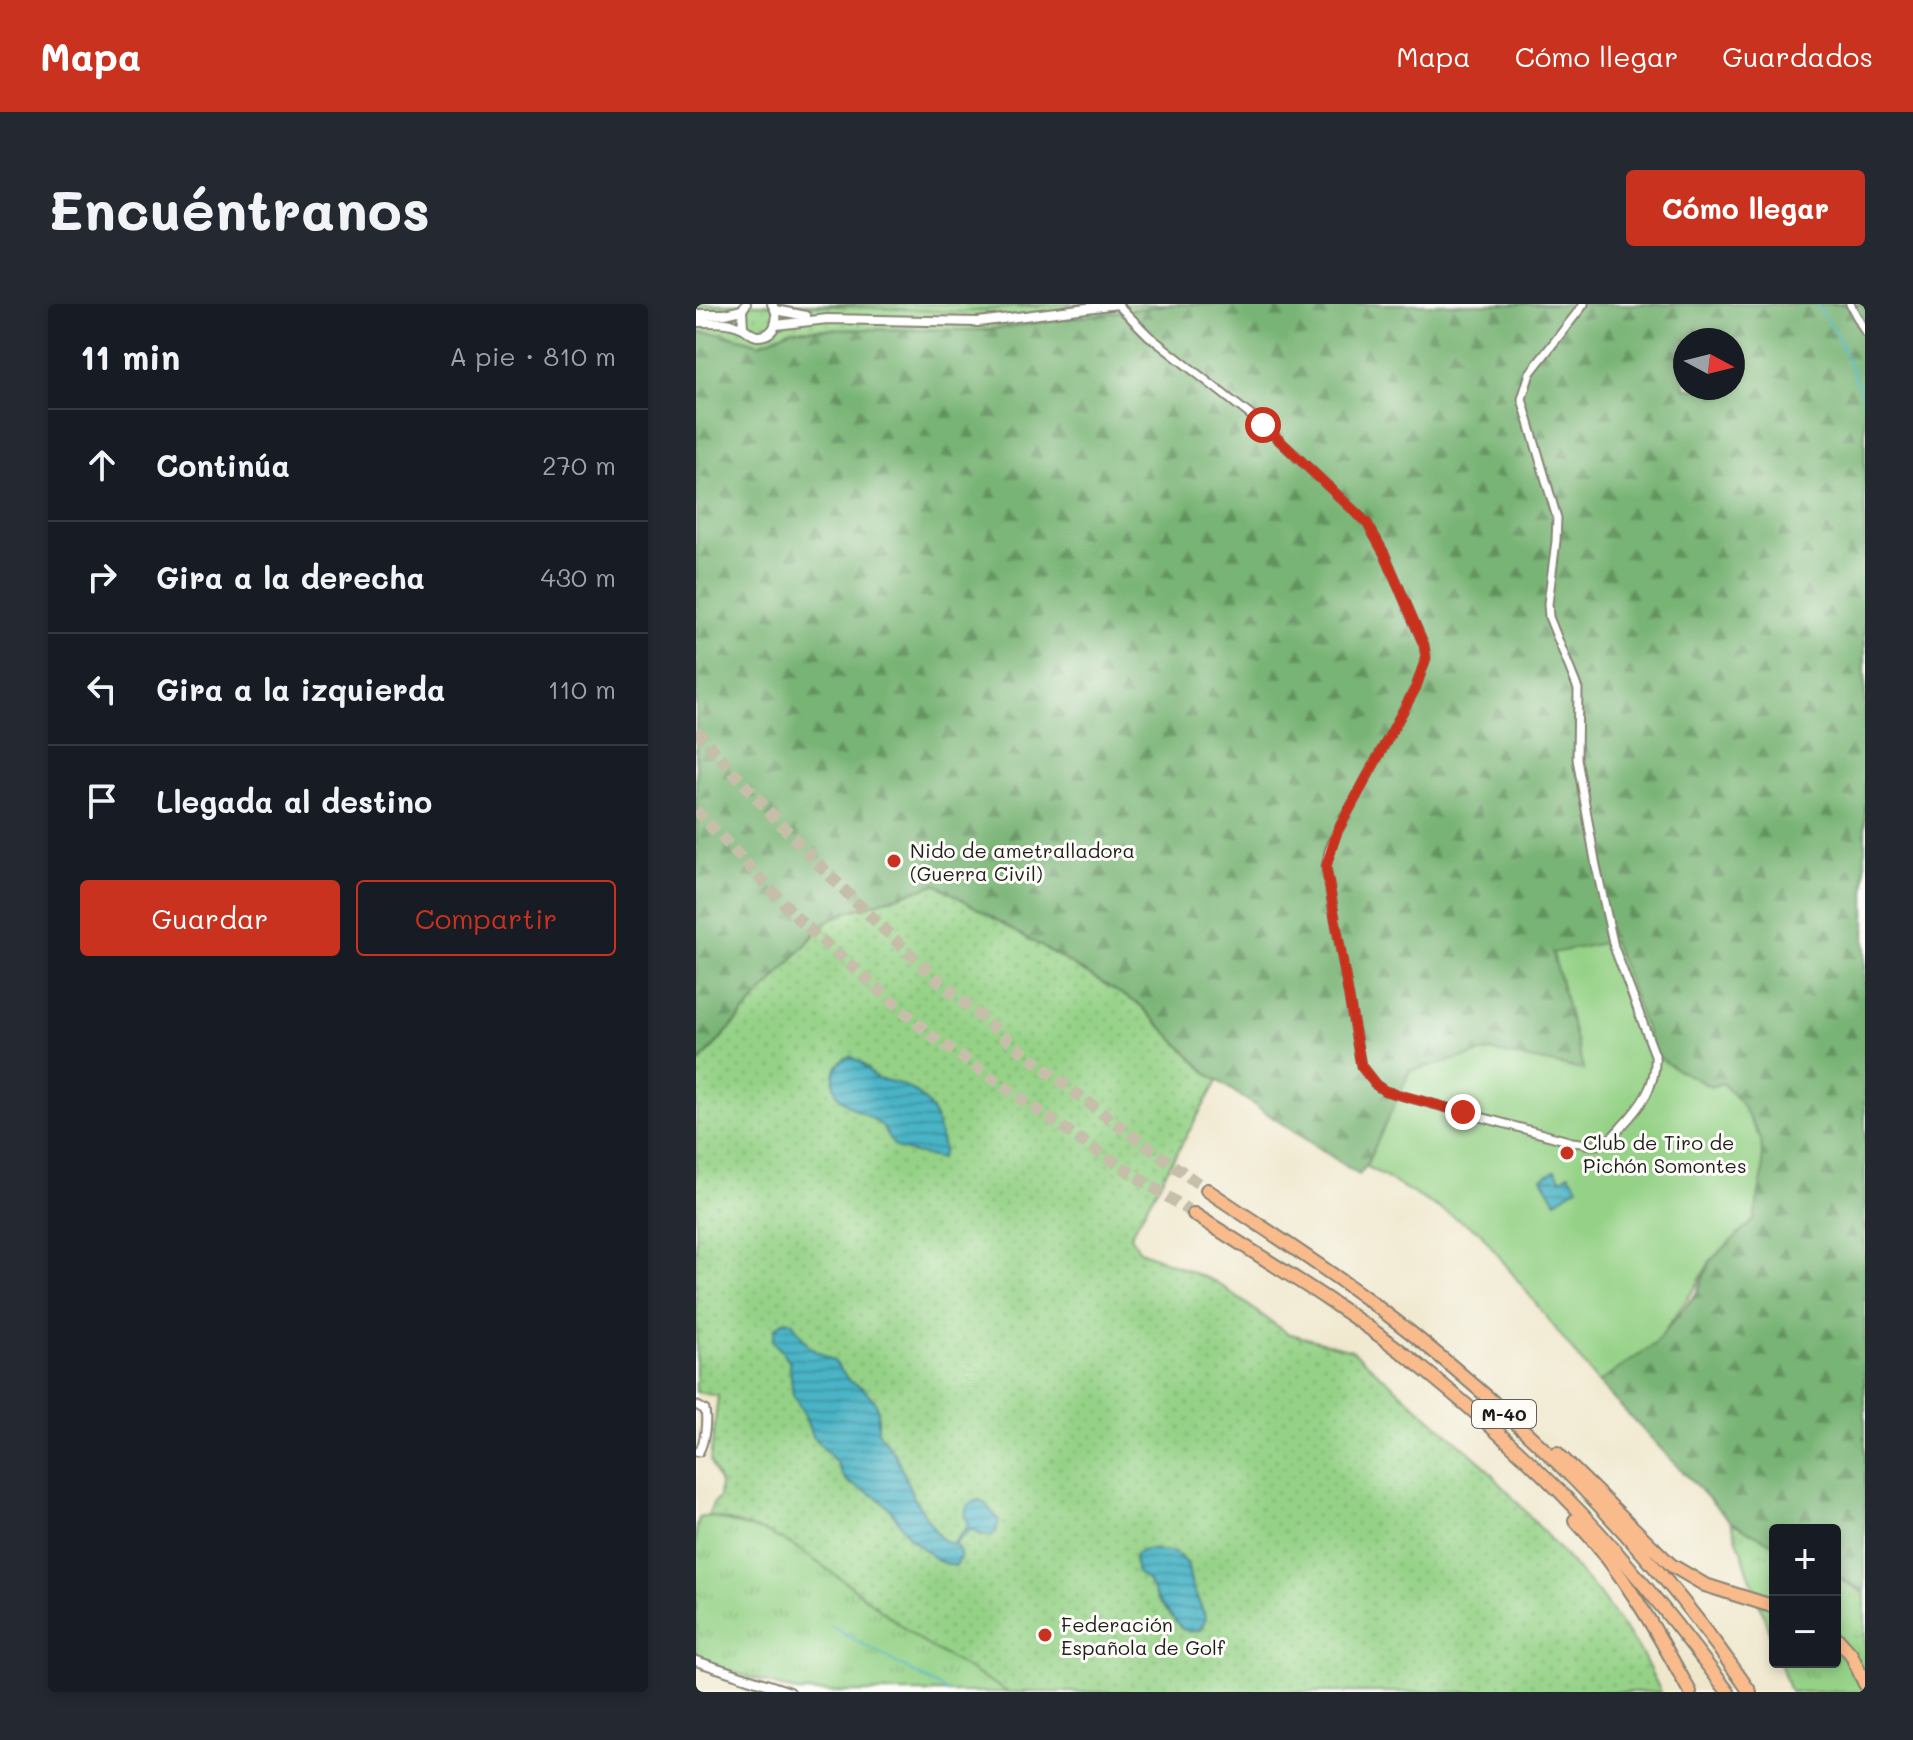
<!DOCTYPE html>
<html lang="es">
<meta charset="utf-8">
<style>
body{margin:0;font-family:Mali,sans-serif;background:#242831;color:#f1f3f6}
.controls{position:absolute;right:24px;bottom:24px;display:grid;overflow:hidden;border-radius:8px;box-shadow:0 4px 12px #0003}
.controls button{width:72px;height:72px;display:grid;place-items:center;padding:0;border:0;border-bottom:2px solid #363941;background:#171b24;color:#f1f3f6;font:40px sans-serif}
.compass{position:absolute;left:977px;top:24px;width:72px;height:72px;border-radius:50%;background:#171b24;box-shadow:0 4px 12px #0003;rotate:97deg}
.stop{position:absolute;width:24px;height:24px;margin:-18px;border:6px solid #c8321e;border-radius:50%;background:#fff}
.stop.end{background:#c8321e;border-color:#fff;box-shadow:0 2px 8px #0008}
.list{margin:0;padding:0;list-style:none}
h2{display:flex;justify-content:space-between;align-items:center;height:104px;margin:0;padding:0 32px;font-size:34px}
h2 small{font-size:26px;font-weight:400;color:#9ea1a6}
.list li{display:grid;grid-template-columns:52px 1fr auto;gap:24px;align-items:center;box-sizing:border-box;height:112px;padding:0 32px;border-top:2px solid #363941}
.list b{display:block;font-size:30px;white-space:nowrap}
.list em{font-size:26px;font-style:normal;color:#9ea1a6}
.actions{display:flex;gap:16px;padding:24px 32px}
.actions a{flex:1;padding:18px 0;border:2px solid #c8321e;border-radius:8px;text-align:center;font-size:28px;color:#c8321e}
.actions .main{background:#c8321e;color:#fff}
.icon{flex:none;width:44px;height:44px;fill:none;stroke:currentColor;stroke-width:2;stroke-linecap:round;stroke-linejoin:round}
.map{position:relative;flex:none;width:1169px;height:1388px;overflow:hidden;border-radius:8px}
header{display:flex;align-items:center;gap:48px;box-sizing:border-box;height:112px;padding:0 40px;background:#c8321e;color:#fff}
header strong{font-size:38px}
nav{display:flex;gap:44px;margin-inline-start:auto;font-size:28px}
.intro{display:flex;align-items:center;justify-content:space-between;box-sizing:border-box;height:192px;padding:0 48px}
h1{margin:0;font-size:56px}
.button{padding:20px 36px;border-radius:8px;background:#c8321e;color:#fff;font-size:28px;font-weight:700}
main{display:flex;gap:48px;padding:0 48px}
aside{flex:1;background:#171b24;border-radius:8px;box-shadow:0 4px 12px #0003}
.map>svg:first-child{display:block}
</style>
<header>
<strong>Mapa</strong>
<nav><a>Mapa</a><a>Cómo llegar</a><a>Guardados</a></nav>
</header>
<div class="intro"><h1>Encuéntranos</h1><a class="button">Cómo llegar</a></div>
<main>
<aside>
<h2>11 min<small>A pie · 810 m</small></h2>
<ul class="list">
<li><svg class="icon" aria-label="ahead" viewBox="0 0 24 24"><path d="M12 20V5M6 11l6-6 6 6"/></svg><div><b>Continúa</b></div><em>270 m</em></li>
<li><svg class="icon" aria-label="right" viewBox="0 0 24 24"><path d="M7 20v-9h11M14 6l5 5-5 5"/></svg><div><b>Gira a la derecha</b></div><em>430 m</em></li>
<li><svg class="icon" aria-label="left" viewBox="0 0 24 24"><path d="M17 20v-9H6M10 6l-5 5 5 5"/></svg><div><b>Gira a la izquierda</b></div><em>110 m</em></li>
<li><svg class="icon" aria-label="arrive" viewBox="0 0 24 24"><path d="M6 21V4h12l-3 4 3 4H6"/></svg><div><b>Llegada al destino</b></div></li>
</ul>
<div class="actions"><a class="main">Guardar</a><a>Compartir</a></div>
</aside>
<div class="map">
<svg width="1169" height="1388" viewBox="0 0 1169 1388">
<defs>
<pattern id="grass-dots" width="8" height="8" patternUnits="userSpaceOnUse" patternTransform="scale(2)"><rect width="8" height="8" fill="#95d287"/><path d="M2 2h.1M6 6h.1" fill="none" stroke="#80b474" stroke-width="1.8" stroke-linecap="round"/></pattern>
<pattern id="forest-firs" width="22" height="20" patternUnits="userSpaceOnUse" patternTransform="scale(2)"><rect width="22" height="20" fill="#78b474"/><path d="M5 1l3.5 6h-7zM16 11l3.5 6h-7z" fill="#62925e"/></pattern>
<pattern id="park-tufts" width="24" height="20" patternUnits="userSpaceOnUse" patternTransform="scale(2)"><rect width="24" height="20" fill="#95d287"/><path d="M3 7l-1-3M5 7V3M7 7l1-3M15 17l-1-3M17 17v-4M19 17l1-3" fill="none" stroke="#80b474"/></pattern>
<pattern id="water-rules" width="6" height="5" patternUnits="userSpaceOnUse" patternTransform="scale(2)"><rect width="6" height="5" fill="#48b4c6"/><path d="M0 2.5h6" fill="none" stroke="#3b92a0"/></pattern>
</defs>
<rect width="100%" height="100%" fill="#fdfcf7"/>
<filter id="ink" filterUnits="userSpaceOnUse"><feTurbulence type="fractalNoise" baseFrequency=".0125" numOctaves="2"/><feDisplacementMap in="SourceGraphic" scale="16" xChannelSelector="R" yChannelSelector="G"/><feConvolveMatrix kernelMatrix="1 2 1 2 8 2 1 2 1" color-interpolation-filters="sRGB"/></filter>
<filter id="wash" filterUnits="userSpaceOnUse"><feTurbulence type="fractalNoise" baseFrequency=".006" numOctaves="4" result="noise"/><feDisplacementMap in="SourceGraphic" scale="32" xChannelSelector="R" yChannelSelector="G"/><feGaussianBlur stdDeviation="1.8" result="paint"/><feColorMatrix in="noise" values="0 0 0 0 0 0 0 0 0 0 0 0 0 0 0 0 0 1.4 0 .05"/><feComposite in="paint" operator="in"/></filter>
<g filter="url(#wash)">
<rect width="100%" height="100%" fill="#efe7cc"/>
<!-- grass -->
<g fill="url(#grass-dots)" stroke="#587752" stroke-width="2">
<path d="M 0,0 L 478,0 L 289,26 L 96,25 L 64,40 L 29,30 L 0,28 Z"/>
<path d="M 240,580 L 444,701 L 513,771 L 522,776 L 434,932 L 444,947 L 520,978 L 591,1029 L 656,1046 L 787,1160 L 904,1291 L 946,1350 L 965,1388 L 312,1388 L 224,1337 L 151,1279 L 95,1240 L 44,1220 L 12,1212 L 17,1200 L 23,1194 L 24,1180 L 14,1158 L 22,1092 L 0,1088 L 0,762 L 131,617 L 151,608 Z"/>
</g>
<!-- forest -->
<path fill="url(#forest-firs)" stroke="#4a6848" stroke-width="2" fill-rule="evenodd" d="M 478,0 L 1169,0 L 1169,1287 L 1139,1272 L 1139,1226 L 1079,1226 L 1079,1241 L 1035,1218 L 902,1079 L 959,1039 L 1000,990 L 1015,956 L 1036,937 L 1065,835 L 1044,798 L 1026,779 L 1016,783 L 978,764 L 959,751 L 857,649 L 888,766 L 794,747 L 714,767 L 670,862 L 663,871 L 513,771 L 444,701 L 240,580 L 151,608 L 131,617 L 0,762 L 0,28 L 29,30 L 64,40 L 96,25 L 289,26 ZM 989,36 L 1037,36 L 1037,84 L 989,84 Z"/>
<!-- park -->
<g fill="url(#park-tufts)" stroke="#587752" stroke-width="2">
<path d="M 12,1212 L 70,1228 L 95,1240 L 151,1279 L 224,1337 L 312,1388 L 102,1388 L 0,1357 L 0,1227 L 3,1214 Z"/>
<path d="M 1035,1218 L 1079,1241 L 1079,1344 Z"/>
<path d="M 1139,1273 L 1169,1289 L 1169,1388 L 1094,1388 L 1084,1358 L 1139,1358 Z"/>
</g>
<!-- garden -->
<g fill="#95d287" stroke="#587752" stroke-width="2">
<path d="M 99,0 L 357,0 L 264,8 Z"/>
<path d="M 917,637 L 959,751 L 978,764 L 1015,783 L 1026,779 L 1044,798 L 1065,836 L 1067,869 L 1058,916 L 1015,956 L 999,984 L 959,1040 L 902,1079 L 784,928 L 670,862 L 714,767 L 794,747 L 888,766 L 857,649 Z"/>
</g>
<!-- water -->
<g fill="url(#water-rules)" stroke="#326871" stroke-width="2">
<path d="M 154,752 L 165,758 L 181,775 C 208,778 230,789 240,815 C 244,825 244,836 248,846 L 244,855 C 235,852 208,848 201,844 C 192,838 191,825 182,819 C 165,805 133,800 138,771 C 140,761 145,756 154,752 Z"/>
<path d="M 859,866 L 865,875 L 873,870 L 882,883 L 860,897 L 846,874 Z"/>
<path d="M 89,1016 L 96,1018 L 114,1044 L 138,1057 L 154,1077 L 167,1084 L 179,1097 L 182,1106 L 182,1127 L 200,1152 L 218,1194 L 242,1231 L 248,1237 L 257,1240 L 272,1222 L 269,1211 L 271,1202 L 282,1196 L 288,1198 L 303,1216 L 300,1228 L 295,1232 L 285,1231 L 275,1225 L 259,1240 C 266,1248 266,1255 259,1262 L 242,1257 L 213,1233 L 194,1205 L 181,1193 L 153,1179 L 146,1171 L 141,1159 L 116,1132 L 108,1110 L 97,1091 L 93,1056 L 77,1037 L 79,1024 Z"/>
<path d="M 453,1245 L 479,1249 L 491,1259 L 496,1282 L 510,1314 L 504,1326 L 494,1328 L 486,1325 L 461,1295 L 452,1277 L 441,1269 L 438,1255 L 440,1249 Z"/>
</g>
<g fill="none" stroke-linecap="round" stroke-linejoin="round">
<!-- stream -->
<g stroke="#48b4c6" stroke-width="2">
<path d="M 1121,0 L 1141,31 L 1169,97"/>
<path d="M 135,1322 L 252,1388"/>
</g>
</g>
</g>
<g filter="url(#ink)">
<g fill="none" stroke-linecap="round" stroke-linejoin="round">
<!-- motorway-tunnel -->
<g stroke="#c5bea9" stroke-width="12" stroke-dasharray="12 6" stroke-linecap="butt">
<path d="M 0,426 C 83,521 170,613 265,696 C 343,764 427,825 511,886"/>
<path d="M 0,506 L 106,619 L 237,733 L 389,839 L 498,910"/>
</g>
<!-- minor casing -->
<g stroke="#868274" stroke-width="11">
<g id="minor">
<path d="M 421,0 L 453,32 L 567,121 L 671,219 L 688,249 L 728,341 L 730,354 L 720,383 L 641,528 L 633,547 L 630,563 L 665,762 L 680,781 L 689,787 L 876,838 C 884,838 894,842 901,841 C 912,839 919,830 926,822 C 945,802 961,781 959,751 L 918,643 L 900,562 L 881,455 L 882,385 L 853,313 L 852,300 L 860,237 L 861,214 L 826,95 L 834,69 L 888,0"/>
<path d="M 1154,0 L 1169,28"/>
<path d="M 0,1101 L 9,1106 C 11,1118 9,1137 3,1148 L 0,1148"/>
</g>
</g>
<!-- tertiary casing -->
<g stroke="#868274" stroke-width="12">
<g id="tertiary">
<path d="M 80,6 L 110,12"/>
<path d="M 0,10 L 29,10 L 46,6"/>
<path d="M 0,18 C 14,18 32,17 45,23 C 51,25 54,31 61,32 C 80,33 85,13 76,0"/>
<path d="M 80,21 L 131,15 L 282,18 L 422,0"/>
<path d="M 47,23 L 46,6 L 50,0"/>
<path d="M 0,1357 L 94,1388"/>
</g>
</g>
<!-- motorway casing -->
<g stroke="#868274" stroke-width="16">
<g id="motorway">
<path d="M 511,886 C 564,922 619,957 671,995 C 817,1104 951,1237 1054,1388"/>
<path d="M 498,910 C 571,957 647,1002 715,1055 C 782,1109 849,1168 906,1232 C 951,1282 992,1335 1032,1388"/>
<path d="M 861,1149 L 975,1261 L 1009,1281 L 1079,1303"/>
<path d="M 879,1216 C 927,1267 960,1326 994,1388"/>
<path d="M 1139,1332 L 1155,1350 L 1169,1380"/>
</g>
</g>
<!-- minor -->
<use href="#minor" stroke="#fff" stroke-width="7"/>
<!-- tertiary -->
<use href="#tertiary" stroke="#fff" stroke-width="8"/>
<!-- motorway -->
<use href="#motorway" stroke="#fabb8c" stroke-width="12"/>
</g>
</g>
<g fill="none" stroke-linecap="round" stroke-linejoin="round" filter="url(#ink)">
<!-- route -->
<path stroke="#c8321e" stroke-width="10" d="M 567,121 L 671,219 L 688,249 L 728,341 L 730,354 L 720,383 L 641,528 L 630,563 L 665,762 L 680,781 L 689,787 L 767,808"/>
</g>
<!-- markers -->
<g fill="#c8321e" stroke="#fdfcf7" stroke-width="3">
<circle cx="198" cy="557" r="8"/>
<circle cx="871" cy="849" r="8"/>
<circle cx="349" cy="1331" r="8"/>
</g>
<g text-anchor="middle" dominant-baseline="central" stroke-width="6" stroke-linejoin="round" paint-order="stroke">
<!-- shield labels -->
<rect fill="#fdfcf7" stroke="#605f5e" stroke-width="2" x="776" y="1096" width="64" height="28" rx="6"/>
<g font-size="18" font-weight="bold" fill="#1c1c1c">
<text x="808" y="1110">M-40</text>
</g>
<!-- poi labels -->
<g font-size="20" fill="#1c1c1c" stroke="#fdfcf7" text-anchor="start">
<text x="214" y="546">Nido de ametralladora<tspan x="214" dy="23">(Guerra Civil)</tspan></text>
<text x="887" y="838">Club de Tiro de<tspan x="887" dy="23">Pichón Somontes</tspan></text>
<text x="365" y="1320">Federación<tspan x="365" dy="23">Española de Golf</tspan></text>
</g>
</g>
</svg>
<div class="controls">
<button>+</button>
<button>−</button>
</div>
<svg class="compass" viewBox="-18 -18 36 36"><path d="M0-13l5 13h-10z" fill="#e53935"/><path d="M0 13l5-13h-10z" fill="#9ea1a6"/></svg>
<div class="stop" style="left:567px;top:121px"></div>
<div class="stop end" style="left:767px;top:808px"></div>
</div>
</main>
